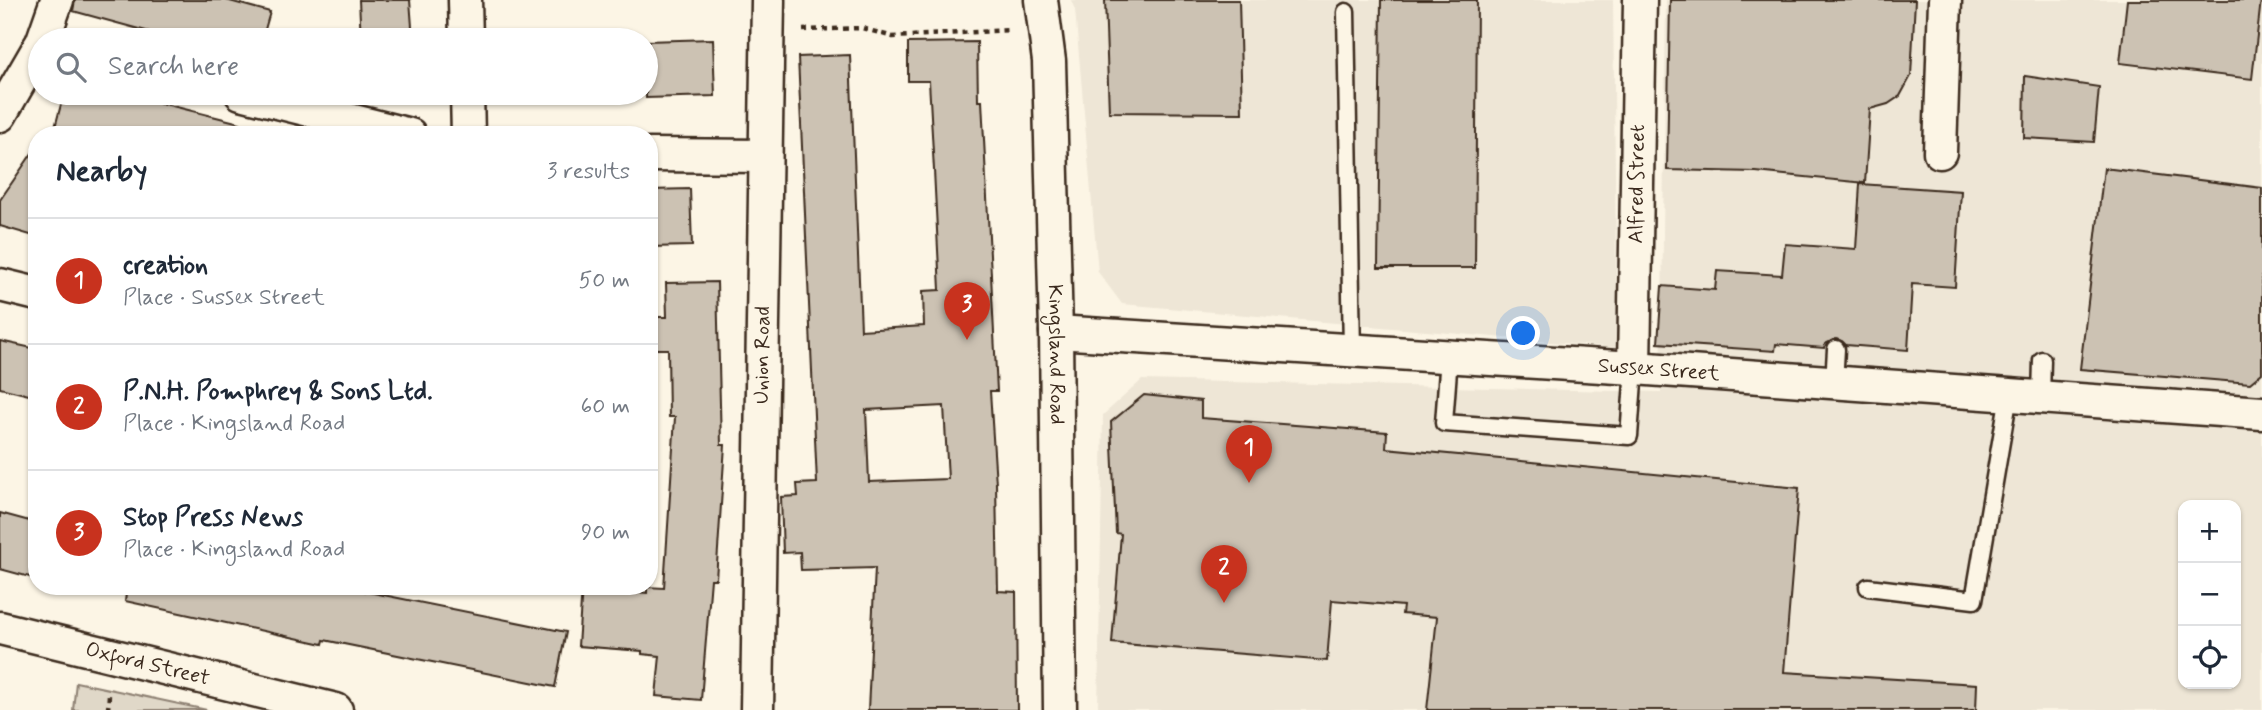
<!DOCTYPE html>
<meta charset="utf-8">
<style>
body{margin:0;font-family:Mynerve,sans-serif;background:#f6f6f7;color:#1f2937}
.controls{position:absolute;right:21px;bottom:21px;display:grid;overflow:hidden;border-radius:14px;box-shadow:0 2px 5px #0004}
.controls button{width:63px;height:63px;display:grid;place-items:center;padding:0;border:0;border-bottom:2px solid #e0e1e3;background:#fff;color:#1f2937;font:35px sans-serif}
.you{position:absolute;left:1524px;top:334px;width:24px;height:24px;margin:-18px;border:5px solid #fff;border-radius:50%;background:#1a73e8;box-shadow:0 0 0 10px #1a73e833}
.badge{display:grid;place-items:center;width:46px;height:46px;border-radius:50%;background:#c8321e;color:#fff;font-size:23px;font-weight:700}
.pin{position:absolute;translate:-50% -58px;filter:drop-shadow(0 2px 4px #0008)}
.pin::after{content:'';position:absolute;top:37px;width:24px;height:21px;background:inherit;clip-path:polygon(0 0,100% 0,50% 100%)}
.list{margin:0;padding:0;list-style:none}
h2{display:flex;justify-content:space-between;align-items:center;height:91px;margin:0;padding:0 28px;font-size:30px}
h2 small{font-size:23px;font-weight:400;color:#747a83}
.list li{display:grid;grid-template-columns:46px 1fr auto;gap:21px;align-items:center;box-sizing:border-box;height:126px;padding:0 28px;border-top:2px solid #e0e1e3}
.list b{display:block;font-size:26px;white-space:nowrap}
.list p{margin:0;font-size:23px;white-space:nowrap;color:#747a83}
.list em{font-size:23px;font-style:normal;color:#747a83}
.icon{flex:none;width:38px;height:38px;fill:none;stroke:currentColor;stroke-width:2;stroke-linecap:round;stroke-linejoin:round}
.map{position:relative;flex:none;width:2262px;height:710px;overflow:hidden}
.search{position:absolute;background:#fff;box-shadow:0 2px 5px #0004;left:28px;top:28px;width:630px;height:77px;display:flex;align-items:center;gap:18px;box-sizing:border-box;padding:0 24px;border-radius:38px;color:#747a83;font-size:26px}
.panel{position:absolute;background:#fff;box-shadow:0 2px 5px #0004;left:28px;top:126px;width:630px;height:469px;border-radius:28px}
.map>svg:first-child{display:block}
</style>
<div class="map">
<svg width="2262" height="710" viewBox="0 0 2262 710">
<rect width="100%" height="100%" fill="#fcf5e5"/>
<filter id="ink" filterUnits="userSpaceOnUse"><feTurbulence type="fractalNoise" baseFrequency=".0143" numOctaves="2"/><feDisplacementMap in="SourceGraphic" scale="14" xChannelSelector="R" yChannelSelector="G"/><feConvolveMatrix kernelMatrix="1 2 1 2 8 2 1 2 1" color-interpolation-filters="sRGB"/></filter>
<g filter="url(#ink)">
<!-- built -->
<g fill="#eee6d6" fill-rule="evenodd">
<path d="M 1071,0 L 1613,0 L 1617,348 L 1122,304 L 1098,272 L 1075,10 Z"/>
<path d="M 1666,0 L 2262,0 L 2262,710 L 1098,710 L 1103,415 L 1142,380 L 1661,392 ZM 2183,505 L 2236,505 L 2236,684 L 2183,684 Z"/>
</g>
<!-- green -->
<path fill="#e0d8c8" stroke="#8e8173" stroke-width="2" d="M 76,682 L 207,710 L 73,710 Z"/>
<!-- building -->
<g fill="#ccc2b3" stroke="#3b2a1e" stroke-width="2" fill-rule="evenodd">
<path d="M 75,0 L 226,0 L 270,12 L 262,40 L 179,40 L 73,11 Z"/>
<path d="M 359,0 L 410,0 L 413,40 L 361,40 Z"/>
<path d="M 1105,0 L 1239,0 L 1242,113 L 1109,112 Z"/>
<path d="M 1381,0 L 1477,0 L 1475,268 L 1378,268 Z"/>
<path d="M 1670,0 L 1915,0 L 1911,76 L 1900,96 L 1888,104 L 1870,109 L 1865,183 L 1756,172 L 1667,170 Z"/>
<path d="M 2127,0 L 2261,0 L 2252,79 L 2120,63 Z"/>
<path d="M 713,39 L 715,96 L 646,98 L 646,41 Z"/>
<path d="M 977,42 L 978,101 L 982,101 L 997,391 L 990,391 L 996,484 L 998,591 L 1016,592 L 1017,710 L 868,710 L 875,568 L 801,570 L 800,552 L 783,553 L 781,497 L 798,496 L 797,484 L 817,483 L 798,57 L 850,55 L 861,330 L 924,326 L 923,291 L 940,290 L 934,170 L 929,81 L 908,81 L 908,43 ZM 944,406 L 948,479 L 869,482 L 866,410 Z"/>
<path d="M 2025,76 L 2099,87 L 2094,142 L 2024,138 Z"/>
<path d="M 64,93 L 121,93 L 240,123 L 239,135 L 53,135 Z"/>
<path d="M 37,146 L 37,237 L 0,226 L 0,200 Z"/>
<path d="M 2104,168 L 2262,188 L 2262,373 L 2250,383 L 2080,369 Z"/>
<path d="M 1860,184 L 1961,191 L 1955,287 L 1912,284 L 1908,350 L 1846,345 L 1842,341 L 1836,339 L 1825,344 L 1824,348 L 1776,344 L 1775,351 L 1658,343 L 1662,286 L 1715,290 L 1717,271 L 1782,275 L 1785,244 L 1856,249 Z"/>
<path d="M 690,189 L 692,246 L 649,247 L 649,190 Z"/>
<path d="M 717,282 L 721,445 L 725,445 L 716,579 L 711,579 L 701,700 L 656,696 L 660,656 L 642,654 L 642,651 L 578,646 L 582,587 L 647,593 L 647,587 L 664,588 L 675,417 L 669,417 L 668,349 L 651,349 L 650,317 L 667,317 L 666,283 Z"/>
<path d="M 0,341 L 37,349 L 37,397 L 0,388 Z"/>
<path d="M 1144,395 L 1201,401 L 1201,418 L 1387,432 L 1386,448 L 1799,488 L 1784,672 L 1977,684 L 1976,710 L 1427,710 L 1437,617 L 1402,614 L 1403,606 L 1332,600 L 1327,661 L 1112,643 L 1121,534 L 1116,533 L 1111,422 Z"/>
<path d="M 0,513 L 37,523 L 37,579 L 0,569 Z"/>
<path d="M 127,586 L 339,586 L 566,632 L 555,687 L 324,640 L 323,644 L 125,601 Z"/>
</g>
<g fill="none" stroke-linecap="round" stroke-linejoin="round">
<!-- lane casing -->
<g stroke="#3b2a1e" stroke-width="21">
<g id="lane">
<path d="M 1346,12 L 1352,351"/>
<path d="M 1449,357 L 1444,423 L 1629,436 L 1634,368"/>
<path d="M 1834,383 L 1836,349"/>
<path d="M 2041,397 L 2042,360"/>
<path d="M 1868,587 L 1974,600 L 2009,395"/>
</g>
</g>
<!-- street casing -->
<g stroke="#3b2a1e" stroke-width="37">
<g id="street">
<path d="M 465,0 L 466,40"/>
<path id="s1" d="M 1041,0 L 1049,61 L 1056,332 L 1060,710"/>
<path d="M 43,40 L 57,0"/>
<path d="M 241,93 L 410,135"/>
<path d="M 467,93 L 468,135"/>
<path d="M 0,115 L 40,46"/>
<path d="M 1940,152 L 1945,0"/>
<path d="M 649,155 L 765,156"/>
<path d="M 0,285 L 37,294"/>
<path id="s2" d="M 1056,332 L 1634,368 L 2262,413"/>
<path id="s3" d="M 1634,368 L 1640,0"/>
<path id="s4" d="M 0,628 L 336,710"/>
<path id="s5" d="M 757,710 L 768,0"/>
</g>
</g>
<!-- path -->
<g stroke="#3b2a1e" stroke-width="4.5" stroke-dasharray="5 5" stroke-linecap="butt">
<path d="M 803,30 L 862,28 L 893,37 L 1010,30"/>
<path d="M 108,710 L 109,694"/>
</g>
<!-- lane -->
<use href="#lane" stroke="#fcf5e5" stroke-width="16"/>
<!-- street -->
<use href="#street" stroke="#fcf5e5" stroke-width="32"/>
</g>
</g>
<g text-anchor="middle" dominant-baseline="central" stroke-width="7" stroke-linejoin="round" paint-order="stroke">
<!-- street labels -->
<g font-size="21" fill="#3b2a1e" stroke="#fcf5e5">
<text stroke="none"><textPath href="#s3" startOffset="184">Alfred Street</textPath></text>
<text stroke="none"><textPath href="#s5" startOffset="355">Union Road</textPath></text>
<text stroke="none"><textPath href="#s1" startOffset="355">Kingsland Road</textPath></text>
<text stroke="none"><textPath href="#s2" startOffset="604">Sussex Street</textPath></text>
<text stroke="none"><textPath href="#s4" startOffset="152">Oxford Street</textPath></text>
</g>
</g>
</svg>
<div class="controls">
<button>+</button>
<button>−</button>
<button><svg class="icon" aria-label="locate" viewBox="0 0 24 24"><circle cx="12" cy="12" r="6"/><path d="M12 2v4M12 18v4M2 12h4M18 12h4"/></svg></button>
</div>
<div class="you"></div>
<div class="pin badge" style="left:1249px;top:483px">1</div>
<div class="pin badge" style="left:1224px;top:603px">2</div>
<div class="pin badge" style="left:967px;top:340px">3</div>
<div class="search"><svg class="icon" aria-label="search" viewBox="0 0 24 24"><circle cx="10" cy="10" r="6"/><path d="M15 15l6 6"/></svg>Search here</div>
<section class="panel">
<h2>Nearby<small>3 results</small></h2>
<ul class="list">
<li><span class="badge">1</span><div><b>creation</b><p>Place · Sussex Street</p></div><em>50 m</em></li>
<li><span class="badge">2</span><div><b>P.N.H. Pomphrey &amp; Sons Ltd.</b><p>Place · Kingsland Road</p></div><em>60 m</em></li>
<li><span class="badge">3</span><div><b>Stop Press News</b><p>Place · Kingsland Road</p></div><em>90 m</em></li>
</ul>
</section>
</div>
